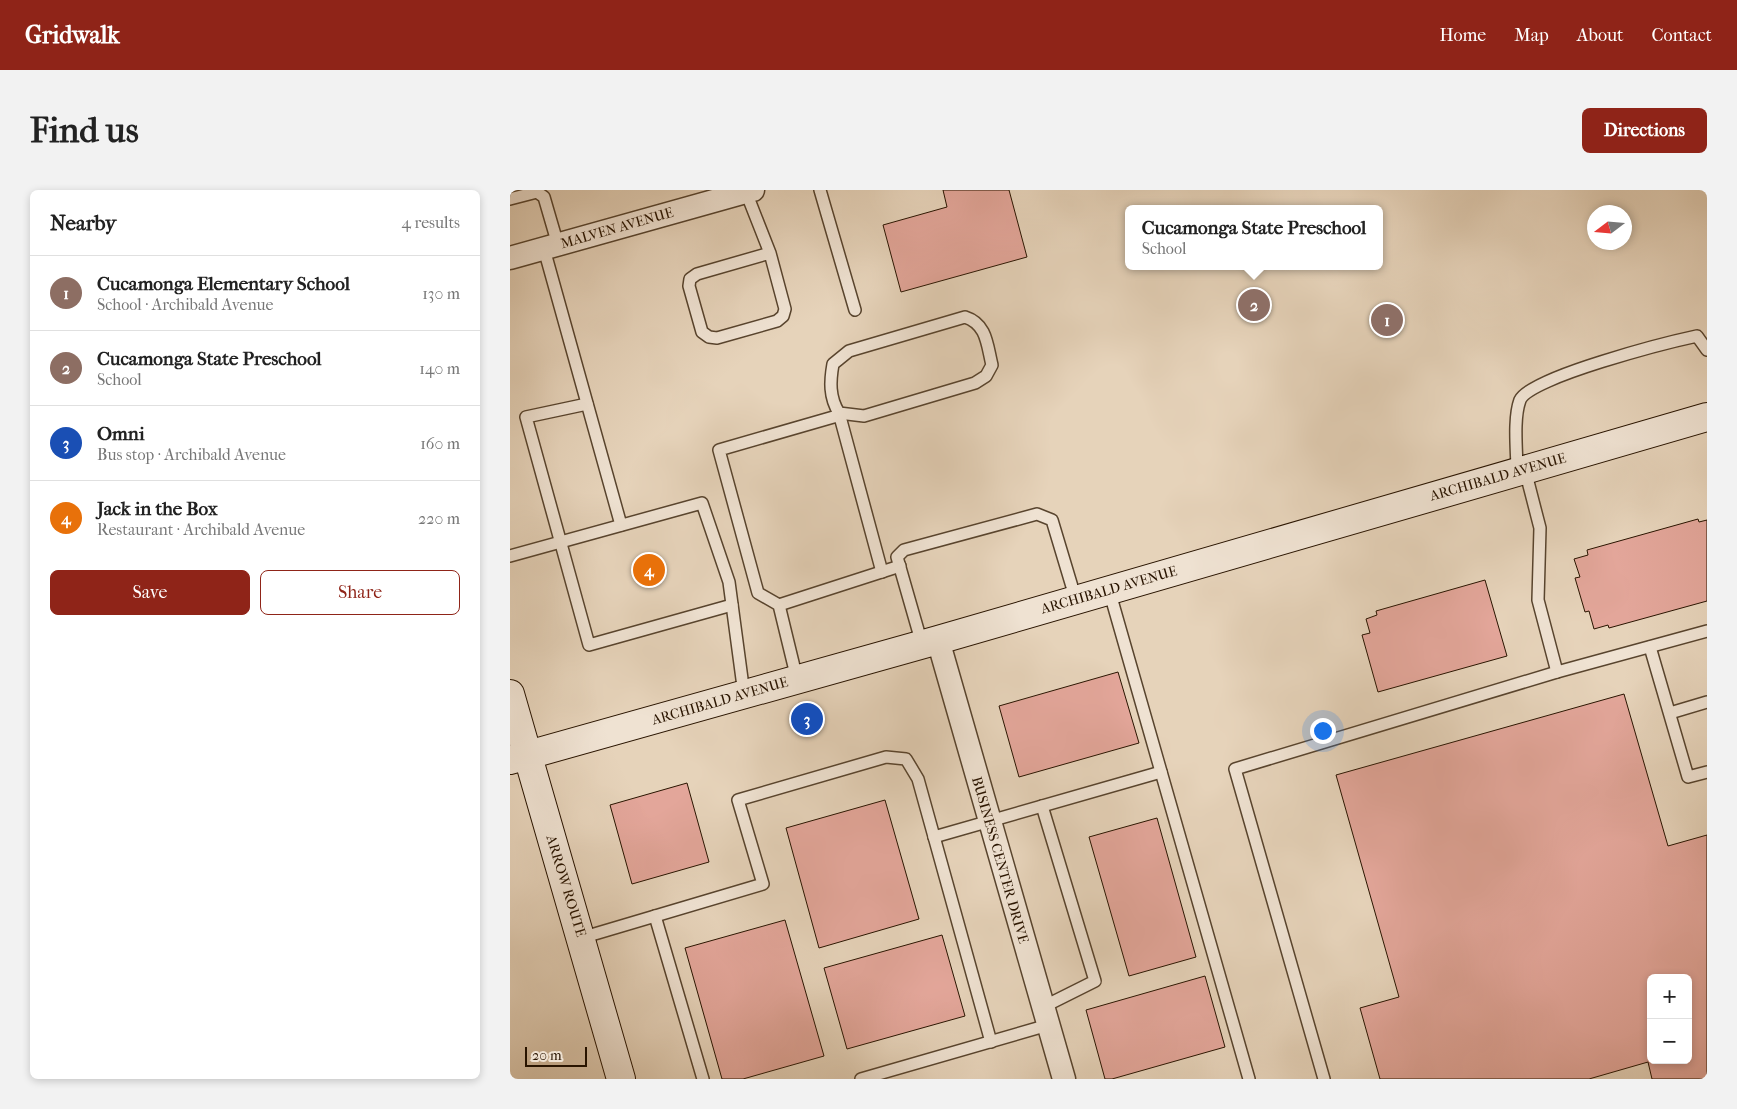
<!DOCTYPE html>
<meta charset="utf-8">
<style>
body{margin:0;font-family:"IM FELL French Canon",serif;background:#f2f2f2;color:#222}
.controls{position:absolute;right:15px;bottom:15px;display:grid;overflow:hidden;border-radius:8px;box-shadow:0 2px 8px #0003}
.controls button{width:45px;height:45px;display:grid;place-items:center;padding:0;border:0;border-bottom:1px solid #e0e0e0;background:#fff;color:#222;font:25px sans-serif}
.compass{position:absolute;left:1077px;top:15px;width:45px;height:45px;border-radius:50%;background:#fff;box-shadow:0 2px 8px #0003;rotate:254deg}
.scale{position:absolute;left:15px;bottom:12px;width:62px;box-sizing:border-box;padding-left:5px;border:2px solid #291400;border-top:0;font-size:14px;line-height:18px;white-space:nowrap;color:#291400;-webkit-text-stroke:4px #efe2d2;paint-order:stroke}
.you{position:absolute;left:812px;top:540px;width:18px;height:18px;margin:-12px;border:4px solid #fff;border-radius:50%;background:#1a73e8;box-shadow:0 0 0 8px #1a73e833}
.badge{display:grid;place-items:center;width:32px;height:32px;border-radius:50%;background:#8f2418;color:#fff;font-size:16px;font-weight:700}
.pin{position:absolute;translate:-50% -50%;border:2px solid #fff;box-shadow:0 1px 5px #0006}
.popup{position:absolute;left:615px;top:15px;width:258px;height:65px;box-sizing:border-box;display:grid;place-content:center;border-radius:8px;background:#fff;filter:drop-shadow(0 1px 4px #0005);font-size:16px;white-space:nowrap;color:#767676}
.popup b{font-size:19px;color:#222}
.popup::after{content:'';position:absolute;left:50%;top:100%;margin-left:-10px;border:10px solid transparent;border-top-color:#fff}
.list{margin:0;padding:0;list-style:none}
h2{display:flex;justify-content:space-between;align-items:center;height:65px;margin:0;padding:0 20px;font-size:21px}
h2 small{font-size:16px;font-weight:400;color:#767676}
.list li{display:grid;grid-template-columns:32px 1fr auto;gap:15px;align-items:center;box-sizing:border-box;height:75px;padding:0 20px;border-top:1px solid #e0e0e0}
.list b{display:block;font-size:19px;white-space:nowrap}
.list p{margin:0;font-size:16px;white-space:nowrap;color:#767676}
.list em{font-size:16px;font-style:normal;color:#767676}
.actions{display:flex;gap:10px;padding:15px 20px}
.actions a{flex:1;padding:11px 0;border:1px solid #8f2418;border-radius:8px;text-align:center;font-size:18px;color:#8f2418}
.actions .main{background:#8f2418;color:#fff}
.map{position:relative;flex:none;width:1197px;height:889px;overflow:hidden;border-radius:8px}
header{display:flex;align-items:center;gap:30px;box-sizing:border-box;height:70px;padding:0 25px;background:#8f2418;color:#fff}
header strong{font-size:24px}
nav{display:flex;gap:28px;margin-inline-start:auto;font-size:18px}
.intro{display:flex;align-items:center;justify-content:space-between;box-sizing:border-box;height:120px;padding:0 30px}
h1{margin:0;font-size:35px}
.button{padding:12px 22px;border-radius:8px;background:#8f2418;color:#fff;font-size:18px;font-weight:700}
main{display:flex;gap:30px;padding:0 30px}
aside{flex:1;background:#fff;border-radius:8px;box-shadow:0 2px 8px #0003}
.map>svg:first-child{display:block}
</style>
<header>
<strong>Gridwalk</strong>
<nav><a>Home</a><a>Map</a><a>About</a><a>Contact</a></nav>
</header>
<div class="intro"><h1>Find us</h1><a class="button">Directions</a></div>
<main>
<aside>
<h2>Nearby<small>4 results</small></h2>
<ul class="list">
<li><span class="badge" style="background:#8d6e63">1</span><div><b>Cucamonga Elementary School</b><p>School · Archibald Avenue</p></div><em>130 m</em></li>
<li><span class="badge" style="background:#8d6e63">2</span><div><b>Cucamonga State Preschool</b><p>School</p></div><em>140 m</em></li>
<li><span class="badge" style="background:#1a4fb4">3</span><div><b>Omni</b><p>Bus stop · Archibald Avenue</p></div><em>160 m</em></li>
<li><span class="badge" style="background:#e8710a">4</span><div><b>Jack in the Box</b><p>Restaurant · Archibald Avenue</p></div><em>220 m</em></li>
</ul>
<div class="actions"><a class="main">Save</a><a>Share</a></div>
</aside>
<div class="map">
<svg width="1197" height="889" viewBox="0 0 1197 889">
<rect width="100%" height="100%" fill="#e6d3ba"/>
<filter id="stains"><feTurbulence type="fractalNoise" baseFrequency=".004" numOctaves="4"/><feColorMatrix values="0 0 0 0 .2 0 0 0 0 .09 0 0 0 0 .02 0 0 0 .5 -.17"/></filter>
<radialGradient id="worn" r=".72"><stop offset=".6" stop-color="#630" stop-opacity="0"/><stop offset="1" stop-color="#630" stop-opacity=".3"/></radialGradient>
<!-- building -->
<g fill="#e3a69a" stroke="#291400" fill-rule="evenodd">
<path d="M 433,0 L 499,0 L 517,67 L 391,102 L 373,35 L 437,17 Z"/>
<path d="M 1188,329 L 1189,332 L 1197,330 L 1197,411 L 1099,438 L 1098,435 L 1084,439 L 1079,421 L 1075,422 L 1065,388 L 1070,387 L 1064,369 L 1078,365 L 1077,360 Z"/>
<path d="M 975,390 L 997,466 L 868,502 L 852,445 L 860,443 L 856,429 L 867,425 L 866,421 Z"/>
<path d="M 608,482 L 629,553 L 509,587 L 489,516 Z"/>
<path d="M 1114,504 L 1158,656 L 1197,645 L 1197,889 L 1142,889 L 1138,872 L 1079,889 L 870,889 L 850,818 L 889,807 L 826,585 ZM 1141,788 L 1178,788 L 1178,870 L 1141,870 Z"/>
<path d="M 177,593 L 199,672 L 122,694 L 100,615 Z"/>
<path d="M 375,610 L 409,729 L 309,758 L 276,638 Z"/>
<path d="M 647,628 L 686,767 L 619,786 L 579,647 Z"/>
<path d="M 275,730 L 314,866 L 233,889 L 212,889 L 175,758 Z"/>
<path d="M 432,745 L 455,826 L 337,859 L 314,778 Z"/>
<path d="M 695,786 L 715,857 L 602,889 L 595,889 L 576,820 Z"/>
</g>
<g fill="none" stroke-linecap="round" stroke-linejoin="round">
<!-- service casing -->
<g stroke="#58442e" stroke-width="14">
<g id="service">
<path d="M 310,0 L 345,120"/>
<path d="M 236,2 L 260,63 L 275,119 L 273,126 L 267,131 L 207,148 L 199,147 L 192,142 L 179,96 L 180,89 L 187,84 L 260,63"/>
<path d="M 0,9 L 27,2 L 34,7 L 48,55"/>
<path d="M 34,59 L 111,335"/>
<path d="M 455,127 C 477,134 477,155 482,175 L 476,186 L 465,193 L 354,226 L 329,223 C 319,207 320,191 323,174 L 339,161 Z"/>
<path d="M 77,214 L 16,227 L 79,455 L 222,415"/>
<path d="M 1015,280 L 1030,338 L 1028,410 L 1047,482"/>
<path d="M 1007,282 C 1007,262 1003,229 1010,210 C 1020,187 1159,152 1187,146 L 1197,160"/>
<path d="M 0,366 L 192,313 L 219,392 L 234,504"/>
<path d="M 599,400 L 739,889"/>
<path d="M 269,415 L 390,376"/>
<path d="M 412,454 L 387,367 L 394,360 L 527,324 L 542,330 L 566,410"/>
<path d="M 1140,457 L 1178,587 L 1197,582"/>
<path d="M 287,489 L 269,415 L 248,403 L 209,260 L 327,226 L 329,223 L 372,382"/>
<path d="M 1160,523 L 1197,512"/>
<path d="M 532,616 L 585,791 L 533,817"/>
<path d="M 424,647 L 651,582"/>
<path d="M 145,726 L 193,889"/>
<path d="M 71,748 L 253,694 L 228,610 L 376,567 L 396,569 L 408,589 L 481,852"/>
<path d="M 351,889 L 538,835"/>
<path d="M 814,889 L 725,579 L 1047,482 L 1197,441"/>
</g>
</g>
<!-- minor casing -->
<g stroke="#58442e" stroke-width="25">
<g id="minor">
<path d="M 0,68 L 243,0"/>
<path d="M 428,450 L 554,889"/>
</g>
</g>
<!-- secondary casing -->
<g stroke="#291400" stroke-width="30">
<g id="secondary">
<path d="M 0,504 L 111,889"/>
<path d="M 0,570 L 428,450 L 1197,227"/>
</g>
</g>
<!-- service -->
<use href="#service" stroke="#efe2d2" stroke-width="11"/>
<!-- minor -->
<use href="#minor" stroke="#efe2d2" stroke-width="22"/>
<!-- secondary -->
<use href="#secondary" stroke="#efe2d2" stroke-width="28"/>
</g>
<g text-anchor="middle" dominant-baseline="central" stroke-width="4" stroke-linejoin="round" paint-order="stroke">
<!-- street labels -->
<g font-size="14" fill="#291400" stroke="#efe2d2">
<text transform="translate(107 38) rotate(-16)">MALVEN AVENUE</text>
<text transform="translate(988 287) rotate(-16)">ARCHIBALD AVENUE</text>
<text transform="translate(599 400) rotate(-16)">ARCHIBALD AVENUE</text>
<text transform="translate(210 511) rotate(-16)">ARCHIBALD AVENUE</text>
<text transform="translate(490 670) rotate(74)">BUSINESS CENTER DRIVE</text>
<text transform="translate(56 696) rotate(73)">ARROW ROUTE</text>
</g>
</g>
<rect width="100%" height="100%" filter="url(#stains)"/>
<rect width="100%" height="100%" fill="url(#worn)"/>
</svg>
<div class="controls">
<button>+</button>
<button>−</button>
</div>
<svg class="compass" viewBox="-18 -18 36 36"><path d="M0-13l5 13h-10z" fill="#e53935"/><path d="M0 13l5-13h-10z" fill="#767676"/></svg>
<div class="scale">20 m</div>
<div class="you"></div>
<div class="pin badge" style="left:877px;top:130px;background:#8d6e63">1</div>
<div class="pin badge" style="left:744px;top:115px;background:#8d6e63">2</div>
<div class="popup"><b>Cucamonga State Preschool</b>School</div>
<div class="pin badge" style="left:297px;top:529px;background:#1a4fb4">3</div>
<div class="pin badge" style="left:139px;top:380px;background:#e8710a">4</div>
</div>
</main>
